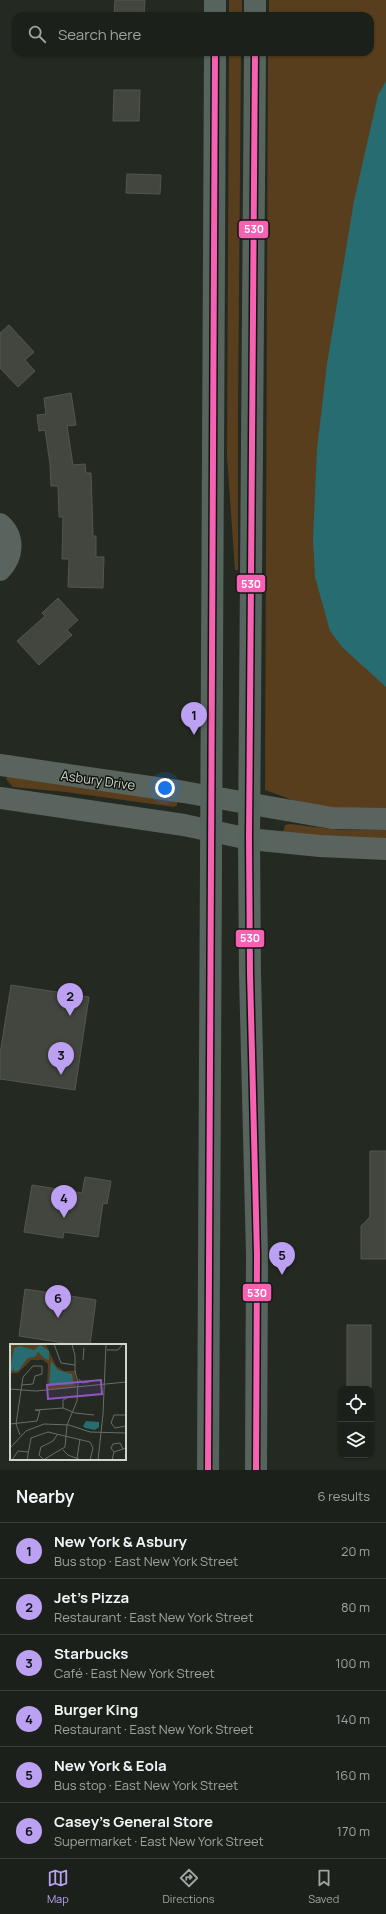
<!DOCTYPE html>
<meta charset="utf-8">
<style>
body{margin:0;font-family:Manrope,sans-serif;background:#242823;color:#f1f3f6}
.controls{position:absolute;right:12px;bottom:12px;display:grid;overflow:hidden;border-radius:8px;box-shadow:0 1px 3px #0004}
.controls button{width:36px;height:36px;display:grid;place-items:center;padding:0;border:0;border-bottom:1px solid #393e39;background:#1b201a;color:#f1f3f6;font:20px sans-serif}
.you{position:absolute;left:165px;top:788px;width:14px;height:14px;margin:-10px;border:3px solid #fff;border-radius:50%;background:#1a73e8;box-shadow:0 0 0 6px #1a73e833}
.badge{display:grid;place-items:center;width:26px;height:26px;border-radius:50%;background:#bca0f2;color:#111;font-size:13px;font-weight:700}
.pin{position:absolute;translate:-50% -33px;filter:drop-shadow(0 1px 2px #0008)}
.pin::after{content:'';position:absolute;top:21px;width:14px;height:12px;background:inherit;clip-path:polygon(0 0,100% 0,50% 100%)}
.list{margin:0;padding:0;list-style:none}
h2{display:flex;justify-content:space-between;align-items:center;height:52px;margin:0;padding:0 16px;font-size:17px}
h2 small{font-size:13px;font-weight:400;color:#a0a3a2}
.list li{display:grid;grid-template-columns:26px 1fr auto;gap:12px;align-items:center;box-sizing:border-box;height:56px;padding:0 16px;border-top:1px solid #393e39}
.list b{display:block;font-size:15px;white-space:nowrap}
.list p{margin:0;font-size:13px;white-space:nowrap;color:#a0a3a2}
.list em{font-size:13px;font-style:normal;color:#a0a3a2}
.icon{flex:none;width:22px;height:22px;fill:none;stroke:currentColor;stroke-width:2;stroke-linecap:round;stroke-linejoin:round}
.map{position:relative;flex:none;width:386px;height:1470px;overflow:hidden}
.search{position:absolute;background:#1b201a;box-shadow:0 1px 3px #0004;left:12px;right:12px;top:12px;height:44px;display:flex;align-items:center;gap:10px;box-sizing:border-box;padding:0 14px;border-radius:12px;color:#a0a3a2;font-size:15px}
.sheet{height:388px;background:#1b201a}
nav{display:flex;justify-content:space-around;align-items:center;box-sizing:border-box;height:56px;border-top:1px solid #393e39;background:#1b201a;font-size:11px;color:#a0a3a2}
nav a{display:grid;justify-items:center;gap:2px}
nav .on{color:#bca0f2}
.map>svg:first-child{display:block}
</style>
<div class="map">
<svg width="386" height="1470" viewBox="0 0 386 1470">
<rect width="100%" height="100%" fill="#242a22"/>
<!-- green -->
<g fill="#583e1d">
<rect x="229" y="0" width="13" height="16"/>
<path d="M 269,0 L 386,0 L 386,810 L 312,807 L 265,790 L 268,52 L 370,52 L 370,16 L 269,16 Z"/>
<path d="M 229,52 L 241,52 L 238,414 L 238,570 L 235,570 L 227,456 Z"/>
<path d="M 8,774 L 177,800 L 177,805 L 174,807 L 66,792 L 13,787 L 6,779 Z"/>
<path d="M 290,824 L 341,830 L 386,830 L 386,842 L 283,833 L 285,825 Z"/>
</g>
<!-- water -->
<path fill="#266c71" d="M 386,81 L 386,687 L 342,647 L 330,631 L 315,577 L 313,539 L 317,449 L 327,364 L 354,201 L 378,95 Z"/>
<!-- building -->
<g fill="#43463e" stroke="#54564e">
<path d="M 115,0 L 145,0 L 144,16 L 114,16 Z"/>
<path d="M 114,90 L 140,90 L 139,121 L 113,121 Z"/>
<path d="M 127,174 L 161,175 L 160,194 L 126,193 Z"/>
<path d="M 9,325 L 34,352 L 25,360 L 35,371 L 18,387 L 0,368 L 0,333 Z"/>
<path d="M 71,393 L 76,425 L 67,426 L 73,465 L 85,464 L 86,473 L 91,473 L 93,536 L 96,536 L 96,557 L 104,557 L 103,588 L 68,587 L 69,559 L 62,559 L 63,517 L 59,517 L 58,486 L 51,486 L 50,464 L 45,430 L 39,431 L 37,415 L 46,414 L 44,398 Z"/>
<path d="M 58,598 L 78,620 L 67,630 L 72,635 L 39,665 L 17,641 L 45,616 L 42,613 Z"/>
<path d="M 11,985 L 89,997 L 75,1090 L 0,1079 L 0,1054 Z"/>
<path d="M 370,1151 L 386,1151 L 386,1259 L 361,1259 L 361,1226 L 370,1217 Z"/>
<path d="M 85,1177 L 111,1181 L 107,1204 L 103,1203 L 98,1237 L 64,1232 L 63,1238 L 24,1232 L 32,1185 L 82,1193 Z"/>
<path d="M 25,1289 L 96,1300 L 90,1345 L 77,1345 L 19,1336 Z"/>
<rect x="347" y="1325" width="24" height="64"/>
</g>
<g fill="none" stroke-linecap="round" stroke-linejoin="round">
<!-- minor -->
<g stroke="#59645e" stroke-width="22">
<path d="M 0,524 C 15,537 13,557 0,570"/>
<path d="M 0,765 L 184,792 L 332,818 L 386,819"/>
<path d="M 0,798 L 184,825 L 249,839 L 320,846 L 386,849"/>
</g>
<!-- primary -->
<g stroke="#57645e" stroke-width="22">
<path d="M 215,16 L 215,0"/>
<path d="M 255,16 L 255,0"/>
<path d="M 255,52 L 249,839 L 250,974 L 257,1255 L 256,1470"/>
<path d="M 208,1470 L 215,52"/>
</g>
<!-- bus-1 casing -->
<g stroke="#10150e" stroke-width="9">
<g id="bus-1">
<path d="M 255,52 L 249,839 L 250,974 L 257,1255 L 256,1470"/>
<path d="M 208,1470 L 215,52"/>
</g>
</g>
<!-- bus-1 -->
<use href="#bus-1" stroke="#f860b3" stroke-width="6"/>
</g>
<g text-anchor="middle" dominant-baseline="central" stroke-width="3" stroke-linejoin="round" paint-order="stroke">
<!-- street labels -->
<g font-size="13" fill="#cfd6cc" stroke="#10150e">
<text transform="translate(98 780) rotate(8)">Asbury Drive</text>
</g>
</g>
<!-- overview -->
<g transform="translate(10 1344)">
<rect width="116" height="116" fill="#242a22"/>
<path d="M 0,0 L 36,0 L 46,22 L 54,27 L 65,27 L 66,43 L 37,46 L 38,20 L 33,16 L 21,16 L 8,29 L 0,29 Z" fill="#583e1d"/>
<path d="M 30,1 L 39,7 L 39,16 L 35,15 L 28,8 L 25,13 L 18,14 L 8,27 L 4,27 L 4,23 L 3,27 L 0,26 L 4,4 L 10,2 L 24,6 ZM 41,17 L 48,26 L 62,30 L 63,38 L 60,41 L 39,40 ZM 76,77 L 89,78 L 89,83 L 85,86 L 75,84 L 73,82 Z" fill="#266c71"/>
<path fill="none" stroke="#686f66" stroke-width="1" d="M 44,0 L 51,19 L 65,21M 62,0 L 65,12 L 65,28M 97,6 L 108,6 L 113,0M 73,16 L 74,4M 69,35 L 72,39 L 79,38M 0,45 L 26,47 L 116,38M 53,64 L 53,56 L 57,54M 30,67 L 25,66 L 53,64 L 65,69 L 84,71M 116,71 L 104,71 L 101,79 L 105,84 L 116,82M 0,80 L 27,77 L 30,66M 10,91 L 6,80 L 13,33 L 23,22 L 32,22 L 32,30 L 25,32 L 23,40 L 12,41M 0,104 L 16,87 L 34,80 L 59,81 L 80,88 L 116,89M 53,106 L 58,111 L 71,116M 104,108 L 101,104 L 103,100 L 110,99 L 113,105M 67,114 L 70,95M 33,115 L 29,111 L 31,103 L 43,97 L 47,91M 2,116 L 8,107 L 18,108M 17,116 L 21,94 L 38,88 L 80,98 L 83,104 L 80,116M 33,116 L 55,103 L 57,81 L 67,57 L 68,39 L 65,27M 88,116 L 93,70 L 96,0M 102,116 L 104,108 L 116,104"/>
<path fill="#9056c2" fill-opacity="0.15" stroke="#9056c2" stroke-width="2" d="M 91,36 L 92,50 L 38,55 L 37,41 Z"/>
<rect width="116" height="116" fill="none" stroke="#cfd6cc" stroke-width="2"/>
</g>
<g stroke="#10150e" stroke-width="1.5">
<rect x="238" y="220" width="31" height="19" rx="4" fill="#f860b3"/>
<rect x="236" y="574" width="30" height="19" rx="4" fill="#f860b3"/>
<rect x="235" y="929" width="30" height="19" rx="4" fill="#f860b3"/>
<rect x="242" y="1283" width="30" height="19" rx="4" fill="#f860b3"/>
</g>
<g font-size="11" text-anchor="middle" font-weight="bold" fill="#fff">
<text x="254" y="233">530</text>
<text x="251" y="588">530</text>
<text x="250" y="942">530</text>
<text x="257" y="1297">530</text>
</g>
</svg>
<div class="controls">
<button><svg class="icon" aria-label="locate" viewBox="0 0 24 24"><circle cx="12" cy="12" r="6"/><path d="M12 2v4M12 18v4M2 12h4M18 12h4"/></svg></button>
<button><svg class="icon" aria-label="layers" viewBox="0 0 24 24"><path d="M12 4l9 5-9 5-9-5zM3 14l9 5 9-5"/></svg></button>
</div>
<div class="you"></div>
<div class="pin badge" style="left:194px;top:735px">1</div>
<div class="pin badge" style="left:70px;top:1016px">2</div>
<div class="pin badge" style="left:61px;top:1075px">3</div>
<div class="pin badge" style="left:64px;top:1218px">4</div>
<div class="pin badge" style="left:282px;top:1275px">5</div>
<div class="pin badge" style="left:58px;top:1318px">6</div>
<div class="search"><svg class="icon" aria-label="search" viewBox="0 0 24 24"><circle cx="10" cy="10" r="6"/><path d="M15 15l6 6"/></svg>Search here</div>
</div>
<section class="sheet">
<h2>Nearby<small>6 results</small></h2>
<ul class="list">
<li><span class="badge">1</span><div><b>New York &amp; Asbury</b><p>Bus stop · East New York Street</p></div><em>20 m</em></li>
<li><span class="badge">2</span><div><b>Jet's Pizza</b><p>Restaurant · East New York Street</p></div><em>80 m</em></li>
<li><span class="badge">3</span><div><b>Starbucks</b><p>Café · East New York Street</p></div><em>100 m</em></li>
<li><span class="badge">4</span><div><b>Burger King</b><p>Restaurant · East New York Street</p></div><em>140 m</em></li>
<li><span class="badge">5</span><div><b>New York &amp; Eola</b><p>Bus stop · East New York Street</p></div><em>160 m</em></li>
<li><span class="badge">6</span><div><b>Casey's General Store</b><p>Supermarket · East New York Street</p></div><em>170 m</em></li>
</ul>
</section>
<nav>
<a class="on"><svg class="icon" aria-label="map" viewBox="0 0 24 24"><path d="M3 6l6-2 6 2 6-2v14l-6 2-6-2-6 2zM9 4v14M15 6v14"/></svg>Map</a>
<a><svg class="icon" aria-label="directions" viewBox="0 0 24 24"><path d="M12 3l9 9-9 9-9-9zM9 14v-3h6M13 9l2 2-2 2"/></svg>Directions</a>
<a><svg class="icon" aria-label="saved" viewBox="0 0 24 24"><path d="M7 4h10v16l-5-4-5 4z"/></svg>Saved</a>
</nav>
